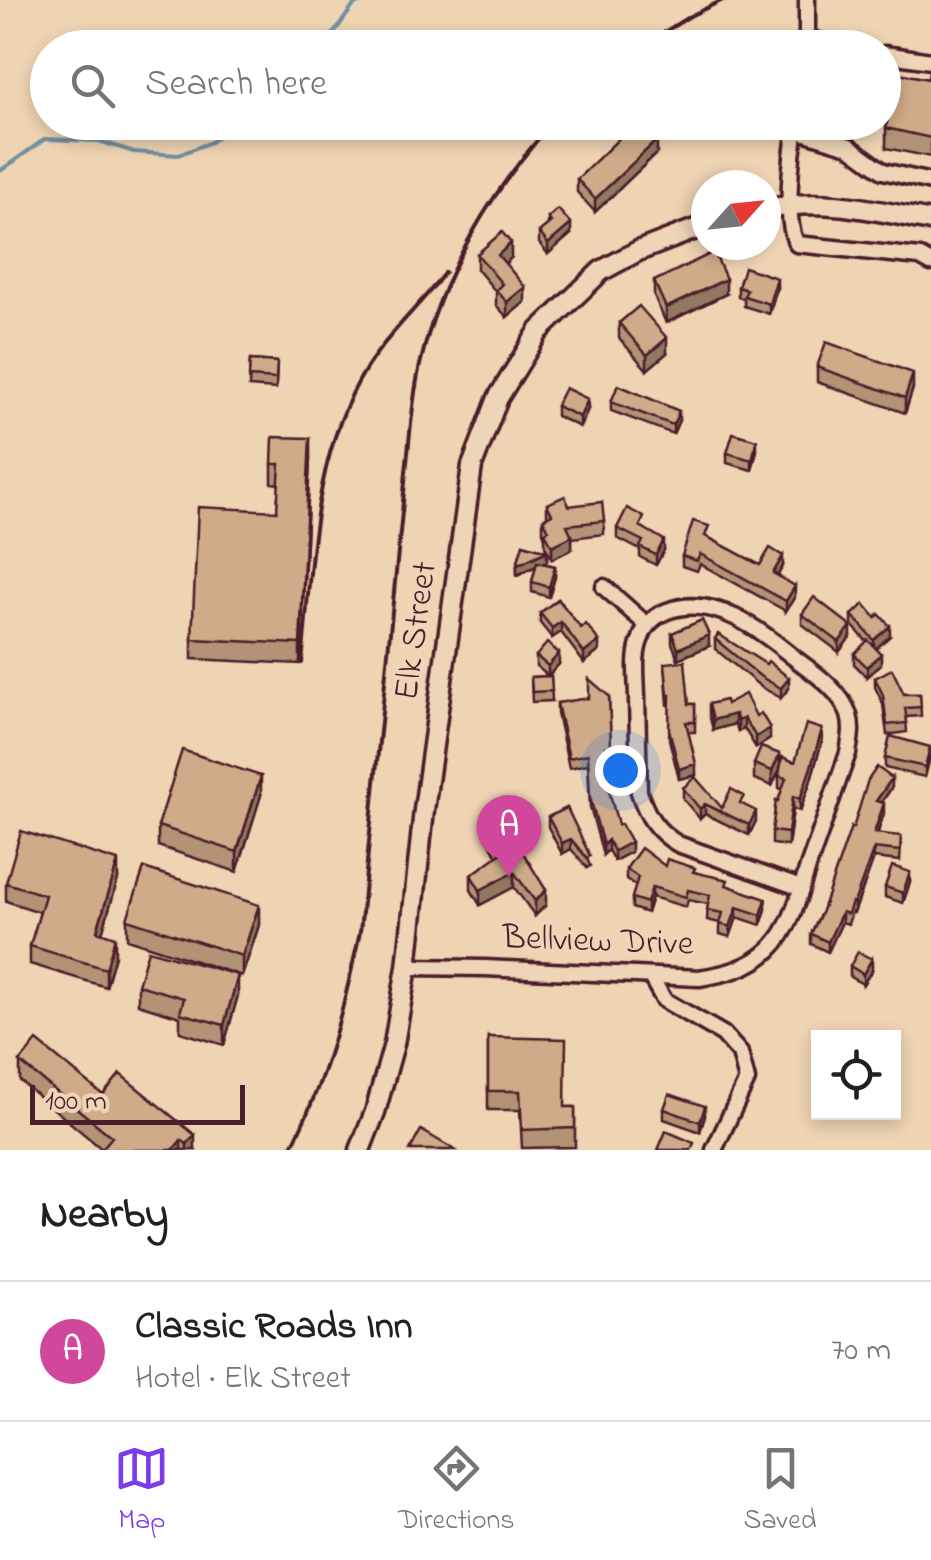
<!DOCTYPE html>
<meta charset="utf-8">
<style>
body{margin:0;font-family:"Indie Flower",sans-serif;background:#f6f6f6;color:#202124}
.controls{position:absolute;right:30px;bottom:30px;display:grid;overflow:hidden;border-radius:0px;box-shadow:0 5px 15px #0003}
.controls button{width:90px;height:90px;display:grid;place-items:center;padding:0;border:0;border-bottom:2px solid #e0e0e0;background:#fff;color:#202124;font:50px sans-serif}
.compass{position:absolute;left:691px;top:170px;width:90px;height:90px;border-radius:50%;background:#fff;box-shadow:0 5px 15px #0003;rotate:63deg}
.scale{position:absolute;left:30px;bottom:25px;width:215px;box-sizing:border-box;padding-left:10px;border:5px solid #4a1f2b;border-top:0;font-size:28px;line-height:35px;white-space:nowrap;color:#4a1f2b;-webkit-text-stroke:8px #efd5b7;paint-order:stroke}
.you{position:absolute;left:620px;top:770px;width:35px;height:35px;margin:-25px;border:8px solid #fff;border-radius:50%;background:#1a73e8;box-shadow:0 0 0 15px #1a73e833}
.badge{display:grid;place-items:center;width:65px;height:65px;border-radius:50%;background:#7c3aed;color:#fff;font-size:32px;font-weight:700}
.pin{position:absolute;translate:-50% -82px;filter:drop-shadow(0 2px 5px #0008)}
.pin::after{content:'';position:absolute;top:52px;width:35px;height:30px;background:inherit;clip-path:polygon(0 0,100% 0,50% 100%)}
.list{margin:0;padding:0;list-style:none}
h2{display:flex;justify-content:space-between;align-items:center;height:130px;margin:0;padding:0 40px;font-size:42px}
h2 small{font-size:32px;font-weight:400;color:#757577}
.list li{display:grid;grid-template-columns:65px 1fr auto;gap:30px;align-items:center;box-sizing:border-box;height:140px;padding:0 40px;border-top:2px solid #e0e0e0}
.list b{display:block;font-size:38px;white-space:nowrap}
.list p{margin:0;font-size:32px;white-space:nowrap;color:#757577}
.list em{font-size:32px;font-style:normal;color:#757577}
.icon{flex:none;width:55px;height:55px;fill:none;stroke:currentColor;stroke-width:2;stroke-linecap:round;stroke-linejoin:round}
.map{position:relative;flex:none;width:931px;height:1150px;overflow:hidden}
.search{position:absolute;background:#fff;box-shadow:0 5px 15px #0003;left:30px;right:30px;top:30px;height:110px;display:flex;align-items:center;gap:25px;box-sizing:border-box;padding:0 35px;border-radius:55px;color:#757577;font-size:38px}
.sheet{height:270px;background:#fff}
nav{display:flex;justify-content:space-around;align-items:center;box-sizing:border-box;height:140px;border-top:2px solid #e0e0e0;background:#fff;font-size:28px;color:#757577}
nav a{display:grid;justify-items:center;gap:5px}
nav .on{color:#7c3aed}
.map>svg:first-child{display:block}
</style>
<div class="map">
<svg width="931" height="1150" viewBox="0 0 931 1150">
<rect width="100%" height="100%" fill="#efd4b3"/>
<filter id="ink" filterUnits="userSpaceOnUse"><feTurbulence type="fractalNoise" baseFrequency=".01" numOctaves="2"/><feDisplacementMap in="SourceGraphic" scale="20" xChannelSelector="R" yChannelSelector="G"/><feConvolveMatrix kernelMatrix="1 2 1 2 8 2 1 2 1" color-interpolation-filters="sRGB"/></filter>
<g filter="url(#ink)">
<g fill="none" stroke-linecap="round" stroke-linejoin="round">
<!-- stream -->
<g stroke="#738fa0" stroke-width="4">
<path d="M 323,48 L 354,5 L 367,0"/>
<path d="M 0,171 L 45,139 L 99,141 L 134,152 L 178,155 L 211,142 L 237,122"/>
</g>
<!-- minor casing -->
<g stroke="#4a1f2b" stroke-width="21">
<g id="minor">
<path d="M 807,38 L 845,48"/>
<path d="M 807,48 L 807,0"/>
<path d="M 884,54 L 931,61"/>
<path d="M 797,122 C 792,150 783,221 797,244 L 920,257 L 931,263"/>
<path d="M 796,130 L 849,146 L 883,171 L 931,182"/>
<path d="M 604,587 L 647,625"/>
<path d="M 407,967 L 485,968 L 699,978 C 725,974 751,968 770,949 C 792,928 800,892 809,864 C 822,827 835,790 848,753 C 850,741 853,728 849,715 C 842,692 816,674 797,660 C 761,631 715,593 667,611 C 655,616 645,625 641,638 C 633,656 637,679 637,699 C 638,730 638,761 639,792 C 647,816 656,831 678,844 L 801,888"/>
<path d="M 651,977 L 664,1000 L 723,1034 L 740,1053 L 747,1080 L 714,1150"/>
</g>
</g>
<!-- major casing -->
<g stroke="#4a1f2b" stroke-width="25">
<g id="major">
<path d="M 766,210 C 821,196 877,211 931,221"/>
<path d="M 360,1150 L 375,1112 L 394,1044 L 407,967 L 424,810 L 472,466 L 498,398 L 539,331 L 601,271 L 638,251 L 706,225"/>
</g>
</g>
<!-- minor -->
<use href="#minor" stroke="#efd5b7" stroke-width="14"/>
<!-- major -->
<use href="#major" stroke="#efd5b7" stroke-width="18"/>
<!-- rail -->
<g stroke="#4a1f2b" stroke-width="4">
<path d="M 639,48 L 690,16 L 723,0"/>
<path d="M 302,663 C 312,563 312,455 367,367 C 389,332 421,305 445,272"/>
<path d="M 290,1150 C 326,1081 344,1007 360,932 L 406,472 C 410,436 412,400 420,365 C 441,274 491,191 553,122"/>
</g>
</g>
<!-- wall -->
<g fill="#b29376" stroke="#4a1f2b" stroke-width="2.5">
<path d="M 884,70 L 928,79 L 931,72 L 931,157 L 886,148 L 886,128 L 889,113 L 884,112 Z"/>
<path d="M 658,122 L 705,122 L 666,142 L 658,127 Z"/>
<path d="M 657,153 L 595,212 L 577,192 L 577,179 Z"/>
<path d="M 548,218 L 571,234 L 548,254 L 539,243 L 539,232 L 548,225 Z"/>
<path d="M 477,254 L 511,258 L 505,264 L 525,302 L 507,317 L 496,305 L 496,292 L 477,269 Z"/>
<path d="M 654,281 L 726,294 L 666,323 L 654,296 Z"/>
<path d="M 738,287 L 777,288 L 769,314 L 744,306 L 744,299 L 738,297 Z"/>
<path d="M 619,323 L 667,353 L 647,370 L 619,338 Z"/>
<path d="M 250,360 L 277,362 L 276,389 L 249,387 Z"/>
<path d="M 817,367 L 913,388 L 905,413 L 817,382 Z"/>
<path d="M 611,402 L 679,420 L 673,434 L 611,411 Z"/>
<path d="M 556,406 L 588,409 L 580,427 L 556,416 Z"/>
<path d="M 757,450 L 752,470 L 727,463 L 727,453 Z"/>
<path d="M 310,458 L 300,664 L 192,659 L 192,639 L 277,511 L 279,484 L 272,483 L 272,464 Z"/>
<path d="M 547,504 L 569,506 L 604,521 L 604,534 L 572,538 L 572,549 L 552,559 L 545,546 L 545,537 L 543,532 L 543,519 L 547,517 Z"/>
<path d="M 617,528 L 644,528 L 664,550 L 656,565 L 640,557 L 640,550 L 617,538 Z"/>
<path d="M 708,537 L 760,565 L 783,566 L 778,575 L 795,596 L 786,611 L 700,564 L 697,571 L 682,566 L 682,556 Z"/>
<path d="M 523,544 L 547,551 L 547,561 L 543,563 L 555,566 L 555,577 L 549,597 L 532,592 L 532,582 L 536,566 L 517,575 L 517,565 Z"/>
<path d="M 558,599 L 599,651 L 584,663 L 561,632 L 552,638 L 540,623 L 540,613 Z"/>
<path d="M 830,610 L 851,636 L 839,652 L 802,624 L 802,614 Z"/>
<path d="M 852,615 L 890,636 L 876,648 L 881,664 L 867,677 L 854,664 L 854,654 L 867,642 L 852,625 Z"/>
<path d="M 672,633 L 709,646 L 678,659 L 672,643 Z"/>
<path d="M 715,639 L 789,688 L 781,698 L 761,687 L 715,649 Z"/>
<path d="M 536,656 L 559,664 L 548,676 L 536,666 Z"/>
<path d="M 665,663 L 689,704 L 695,704 L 695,732 L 688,732 L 696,775 L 679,779 L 669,739 L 670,705 L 668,705 Z"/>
<path d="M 551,676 L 552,701 L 532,702 L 531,677 Z"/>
<path d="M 875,678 L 904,694 L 920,694 L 921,716 L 906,717 L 907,732 L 887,735 L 883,704 L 875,687 Z"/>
<path d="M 609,696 L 611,757 L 606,757 L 608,789 L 618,825 L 631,852 L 614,861 L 608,850 L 603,855 L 590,807 L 588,764 L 569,768 L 557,713 L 557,703 Z"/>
<path d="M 709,704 L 726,704 L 756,716 L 770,739 L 756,748 L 744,728 L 738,731 L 735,724 L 713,730 L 709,714 Z"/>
<path d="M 822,741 L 810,783 L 800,811 L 793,809 L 788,846 L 772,844 L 772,831 L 782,790 L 779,788 L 779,776 Z"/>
<path d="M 930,757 L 925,777 L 885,768 L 885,758 Z"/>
<path d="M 754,764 L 780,769 L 772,786 L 754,779 Z"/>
<path d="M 892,787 L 882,802 L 884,813 L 878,833 L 901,845 L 900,861 L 874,858 L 854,913 L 852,912 L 848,924 L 842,922 L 828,952 L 811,944 L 811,934 L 822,911 L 853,828 Z"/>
<path d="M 683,788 L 722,808 L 744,805 L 756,821 L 749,835 L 705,814 L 700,819 L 683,799 Z"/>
<path d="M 261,795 L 237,872 L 158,846 L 158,826 Z"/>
<path d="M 567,808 L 590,866 L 587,868 L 571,849 L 562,854 L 548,827 L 548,817 Z"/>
<path d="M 489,826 L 546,905 L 535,916 L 514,887 L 480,905 L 471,890 L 471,875 L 497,857 L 489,841 Z"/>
<path d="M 665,866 L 695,872 L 728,886 L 766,909 L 761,925 L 737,917 L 730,937 L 720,934 L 720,923 L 707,920 L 708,904 L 688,900 L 686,907 L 652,897 L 647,913 L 632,908 L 632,898 L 636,886 L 626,879 L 626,869 Z"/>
<path d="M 118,879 L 102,933 L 115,955 L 106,987 L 30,964 L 30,946 L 40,912 L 6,901 L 6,883 Z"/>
<path d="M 910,882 L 903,903 L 885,897 L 885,887 Z"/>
<path d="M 127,919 L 259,925 L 242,976 L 127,939 Z"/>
<path d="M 850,966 L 872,970 L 863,984 L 850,977 Z"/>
<path d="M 138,985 L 238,995 L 224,1045 L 180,1032 L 180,1017 L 138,1004 Z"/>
<path d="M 488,1037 L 566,1107 L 575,1107 L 575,1147 L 522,1148 L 520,1110 L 488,1110 Z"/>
<path d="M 20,1062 L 103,1095 L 120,1074 L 195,1150 L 101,1150 L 102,1149 L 20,1081 Z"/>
<path d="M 664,1109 L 705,1116 L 700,1132 L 664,1119 Z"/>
</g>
<!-- shaded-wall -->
<g fill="#917860" stroke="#4a1f2b" stroke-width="2.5">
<path d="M 676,122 L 705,122 L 666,142 L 666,127 Z"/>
<path d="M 657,140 L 657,153 L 595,212 L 595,199 Z"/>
<path d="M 571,224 L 571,234 L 548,254 L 548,244 Z"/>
<path d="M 511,243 L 511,258 L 498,270 L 498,255 Z"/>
<path d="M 777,278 L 777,288 L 769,314 L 769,304 Z"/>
<path d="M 726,279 L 726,294 L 666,323 L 666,308 Z"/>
<path d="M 525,287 L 525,302 L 507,317 L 507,302 Z"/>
<path d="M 667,338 L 667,353 L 647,370 L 647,355 Z"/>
<path d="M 913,373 L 913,388 L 905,413 L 905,398 Z"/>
<path d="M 588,399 L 588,409 L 580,427 L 580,417 Z"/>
<path d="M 679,411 L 679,420 L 673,434 L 673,425 Z"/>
<path d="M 310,438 L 310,458 L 300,664 L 300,644 Z"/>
<path d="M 757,440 L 757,450 L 752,470 L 752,460 Z"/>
<path d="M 572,536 L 572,549 L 552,559 L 552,546 Z"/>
<path d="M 664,540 L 664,550 L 656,565 L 656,555 Z"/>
<path d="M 547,551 L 547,561 L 517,575 L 517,565 Z"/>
<path d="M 783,556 L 783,566 L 773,583 L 773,573 Z"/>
<path d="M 555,566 L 555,577 L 549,597 L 549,587 Z"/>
<path d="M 795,586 L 795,596 L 786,611 L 786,601 Z"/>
<path d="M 561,622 L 561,632 L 552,638 L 552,628 Z"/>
<path d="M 851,626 L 851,636 L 839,652 L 839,642 Z"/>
<path d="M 890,626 L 890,636 L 874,650 L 874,640 Z"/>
<path d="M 709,635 L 709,646 L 678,659 L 678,649 Z"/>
<path d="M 599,641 L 599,651 L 584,663 L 584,653 Z"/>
<path d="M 559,653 L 559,664 L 548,676 L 548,666 Z"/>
<path d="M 881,654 L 881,664 L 867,677 L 867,667 Z"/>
<path d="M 789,678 L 789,688 L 781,698 L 781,688 Z"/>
<path d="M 735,714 L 735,724 L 713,730 L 713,720 Z"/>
<path d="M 744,718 L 744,728 L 738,731 L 738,721 Z"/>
<path d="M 770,728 L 770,739 L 756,748 L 756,737 Z"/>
<path d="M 822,729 L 822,741 L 810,783 L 800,811 L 800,799 Z"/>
<path d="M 930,747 L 930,757 L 925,777 L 925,767 Z"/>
<path d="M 780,754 L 780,769 L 772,786 L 772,771 Z"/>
<path d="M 696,764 L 696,775 L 679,779 L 679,769 Z"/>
<path d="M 261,776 L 261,795 L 237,872 L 237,852 Z"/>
<path d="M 892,778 L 892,787 L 876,810 L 876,801 Z"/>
<path d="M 793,796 L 793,809 L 788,846 L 788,833 Z"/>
<path d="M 884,803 L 884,813 L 874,842 L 874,833 Z"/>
<path d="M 705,804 L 705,814 L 700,819 L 700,809 Z"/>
<path d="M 756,811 L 756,821 L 749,835 L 749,825 Z"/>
<path d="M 571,839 L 571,849 L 562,854 L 562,843 Z"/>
<path d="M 608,840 L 608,850 L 603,855 L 603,845 Z"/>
<path d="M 631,842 L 631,852 L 614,861 L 614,851 Z"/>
<path d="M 874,848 L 874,858 L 854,913 L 854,903 Z"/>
<path d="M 118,861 L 118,879 L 97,950 L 97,931 Z"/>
<path d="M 514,872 L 514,887 L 480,905 L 480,890 Z"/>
<path d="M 910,872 L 910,882 L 903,903 L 903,893 Z"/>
<path d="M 652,887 L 652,897 L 647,913 L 647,903 Z"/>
<path d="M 546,890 L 546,905 L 535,916 L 535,901 Z"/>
<path d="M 766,899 L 766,909 L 761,925 L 761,915 Z"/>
<path d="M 259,905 L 259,925 L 242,976 L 242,956 Z"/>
<path d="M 737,907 L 737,917 L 730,937 L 730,927 Z"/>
<path d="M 842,912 L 842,922 L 828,952 L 828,942 Z"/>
<path d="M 115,937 L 115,955 L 106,987 L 106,969 Z"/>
<path d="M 872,959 L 872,970 L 863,984 L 863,974 Z"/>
<path d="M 238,975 L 238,995 L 224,1045 L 224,1025 Z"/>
<path d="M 705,1106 L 705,1116 L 700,1132 L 700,1122 Z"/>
<path d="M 195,1135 L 195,1150 L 187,1150 L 187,1144 Z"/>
<path d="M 181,1140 L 181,1150 L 173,1150 Z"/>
</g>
<!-- building -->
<g fill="#cfab89" stroke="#4a1f2b" stroke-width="2.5">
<path d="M 884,70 L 928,79 L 929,71 L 931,72 L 931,138 L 886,128 L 892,94 L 884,92 Z"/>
<path d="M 636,122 L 641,122 L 657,140 L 595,199 L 577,179 Z"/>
<path d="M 558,209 L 571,224 L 548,244 L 539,232 L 551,222 L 548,218 Z"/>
<path d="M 502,232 L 511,243 L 498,255 L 525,287 L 507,302 L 496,290 L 502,284 L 477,254 Z"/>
<path d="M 714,252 L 726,279 L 666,308 L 654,281 Z"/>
<path d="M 744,267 L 777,278 L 769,304 L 744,296 L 747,290 L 738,287 Z"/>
<path d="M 639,306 L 667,338 L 647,355 L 619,323 Z"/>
<path d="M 826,342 L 913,373 L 905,398 L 817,367 Z"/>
<path d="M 250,360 L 277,362 L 276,379 L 249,377 Z"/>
<path d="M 618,385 L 679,411 L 673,425 L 611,402 Z"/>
<path d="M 565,388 L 588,399 L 580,417 L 556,406 Z"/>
<path d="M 733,433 L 757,440 L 752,460 L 727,453 Z"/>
<path d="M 273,437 L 310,438 L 300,644 L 192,639 L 198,507 L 277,511 L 280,464 L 272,464 Z"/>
<path d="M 565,496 L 569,506 L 602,502 L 604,521 L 567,525 L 572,536 L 552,546 L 545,532 L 549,530 L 543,519 L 552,514 L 547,504 Z"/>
<path d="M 627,508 L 644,517 L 640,526 L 664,540 L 656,555 L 640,547 L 643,541 L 617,528 Z"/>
<path d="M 693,521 L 709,526 L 705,536 L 760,565 L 770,548 L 783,556 L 773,573 L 795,586 L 786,601 L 700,554 L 697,561 L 682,556 Z"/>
<path d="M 523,544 L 547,551 L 517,565 Z"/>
<path d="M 537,562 L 555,566 L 549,587 L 532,582 Z"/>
<path d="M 814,597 L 851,626 L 839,642 L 802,614 Z"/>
<path d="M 558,599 L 581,628 L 586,624 L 599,641 L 584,653 L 561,622 L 552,628 L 540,613 Z"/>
<path d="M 864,604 L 876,618 L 879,614 L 890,626 L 874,640 L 852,615 Z"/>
<path d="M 702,620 L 709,635 L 678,649 L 672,633 Z"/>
<path d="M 718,634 L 766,664 L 768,661 L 789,678 L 781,688 L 761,677 L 715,639 Z"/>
<path d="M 868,640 L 881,654 L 867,667 L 854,654 Z"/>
<path d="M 547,643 L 559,653 L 548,666 L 536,656 Z"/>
<path d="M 685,661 L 689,704 L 695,704 L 695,722 L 686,722 L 696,764 L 679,769 L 669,729 L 670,695 L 668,695 L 665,663 Z"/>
<path d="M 892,669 L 904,694 L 920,694 L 921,707 L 905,708 L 907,723 L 887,725 L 883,695 L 875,678 Z"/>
<path d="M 551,676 L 552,691 L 532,692 L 531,677 Z"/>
<path d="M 589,679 L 609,696 L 611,747 L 605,747 L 608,779 L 606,779 L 618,825 L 621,824 L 631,842 L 614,851 L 608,840 L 603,845 L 590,797 L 588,754 L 569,758 L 557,703 L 589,698 Z"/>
<path d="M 745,694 L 756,716 L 761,713 L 770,728 L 756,737 L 744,718 L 738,721 L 735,714 L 713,720 L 709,704 L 725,700 L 726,704 Z"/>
<path d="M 806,724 L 822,729 L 810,770 L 800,799 L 793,796 L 788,833 L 772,831 L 776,800 L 778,801 L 786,778 L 779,776 L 782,757 L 795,762 Z"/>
<path d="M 890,736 L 930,747 L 925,767 L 885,758 Z"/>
<path d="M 761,747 L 780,754 L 772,771 L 754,764 Z"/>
<path d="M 182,750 L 261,776 L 237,852 L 158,826 Z"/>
<path d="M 877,767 L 892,778 L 876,801 L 884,803 L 874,833 L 901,836 L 900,851 L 874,848 L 854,903 L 852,902 L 848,914 L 842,912 L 828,942 L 811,934 L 822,911 L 851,827 L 853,828 L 868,780 Z"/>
<path d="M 695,777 L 722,808 L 731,789 L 744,796 L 740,803 L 756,811 L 749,825 L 705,804 L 700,809 L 683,788 Z"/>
<path d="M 567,808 L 590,856 L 587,858 L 571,839 L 562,843 L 548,817 Z"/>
<path d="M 501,817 L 546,890 L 535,901 L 514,872 L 480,890 L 471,875 L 503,852 L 489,826 Z"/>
<path d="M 21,831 L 118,861 L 97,931 L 115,937 L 106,969 L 30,946 L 45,895 L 6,883 Z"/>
<path d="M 641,848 L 665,866 L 667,859 L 695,868 L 693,872 L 728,880 L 726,885 L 766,899 L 761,915 L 737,907 L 730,927 L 720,924 L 723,913 L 707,910 L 710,895 L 688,890 L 686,897 L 652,887 L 647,903 L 632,898 L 638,877 L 626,869 Z"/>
<path d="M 892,866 L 910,872 L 903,893 L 885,887 Z"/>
<path d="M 144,868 L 259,905 L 242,956 L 127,919 Z"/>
<path d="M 148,950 L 238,975 L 224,1025 L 180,1013 L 184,998 L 138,985 Z"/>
<path d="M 858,952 L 872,959 L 863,974 L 850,966 Z"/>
<path d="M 488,1037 L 566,1039 L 565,1107 L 575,1107 L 575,1128 L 522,1130 L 520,1091 L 488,1091 Z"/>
<path d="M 37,1041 L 103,1095 L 120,1074 L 195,1135 L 187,1144 L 181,1140 L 173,1150 L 101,1150 L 112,1137 L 20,1062 Z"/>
<path d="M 669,1094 L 705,1106 L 700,1122 L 664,1109 Z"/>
<path d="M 421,1130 L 455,1150 L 410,1150 Z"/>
<path d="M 666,1131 L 694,1143 L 691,1150 L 658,1150 Z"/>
</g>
</g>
<g text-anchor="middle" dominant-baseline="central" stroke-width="8" stroke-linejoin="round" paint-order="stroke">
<!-- street labels -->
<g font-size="35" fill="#4a1f2b" stroke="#efd5b7">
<text transform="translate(417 631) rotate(-82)">Elk Street</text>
<text transform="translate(598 942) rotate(2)">Bellview Drive</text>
</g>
</g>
</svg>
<div class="controls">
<button><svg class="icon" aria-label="locate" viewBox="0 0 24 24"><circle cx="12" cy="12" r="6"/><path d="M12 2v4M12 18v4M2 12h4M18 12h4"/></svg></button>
</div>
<svg class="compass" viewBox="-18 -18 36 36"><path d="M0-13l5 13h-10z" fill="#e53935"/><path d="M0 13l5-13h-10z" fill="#757577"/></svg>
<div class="scale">100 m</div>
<div class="you"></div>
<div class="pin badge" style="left:509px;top:877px;background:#d1479c">A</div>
<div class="search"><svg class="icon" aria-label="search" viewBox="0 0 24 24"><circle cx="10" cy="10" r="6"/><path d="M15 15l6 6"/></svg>Search here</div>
</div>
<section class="sheet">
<h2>Nearby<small></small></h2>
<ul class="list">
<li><span class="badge" style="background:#d1479c">A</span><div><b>Classic Roads Inn</b><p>Hotel · Elk Street</p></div><em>70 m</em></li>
</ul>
</section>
<nav>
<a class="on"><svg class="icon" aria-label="map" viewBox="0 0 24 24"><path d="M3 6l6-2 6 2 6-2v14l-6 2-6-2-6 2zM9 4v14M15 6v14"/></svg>Map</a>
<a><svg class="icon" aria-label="directions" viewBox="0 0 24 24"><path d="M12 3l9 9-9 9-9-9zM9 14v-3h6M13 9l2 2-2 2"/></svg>Directions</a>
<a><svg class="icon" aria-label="saved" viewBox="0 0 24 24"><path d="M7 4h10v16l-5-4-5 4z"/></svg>Saved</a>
</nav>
